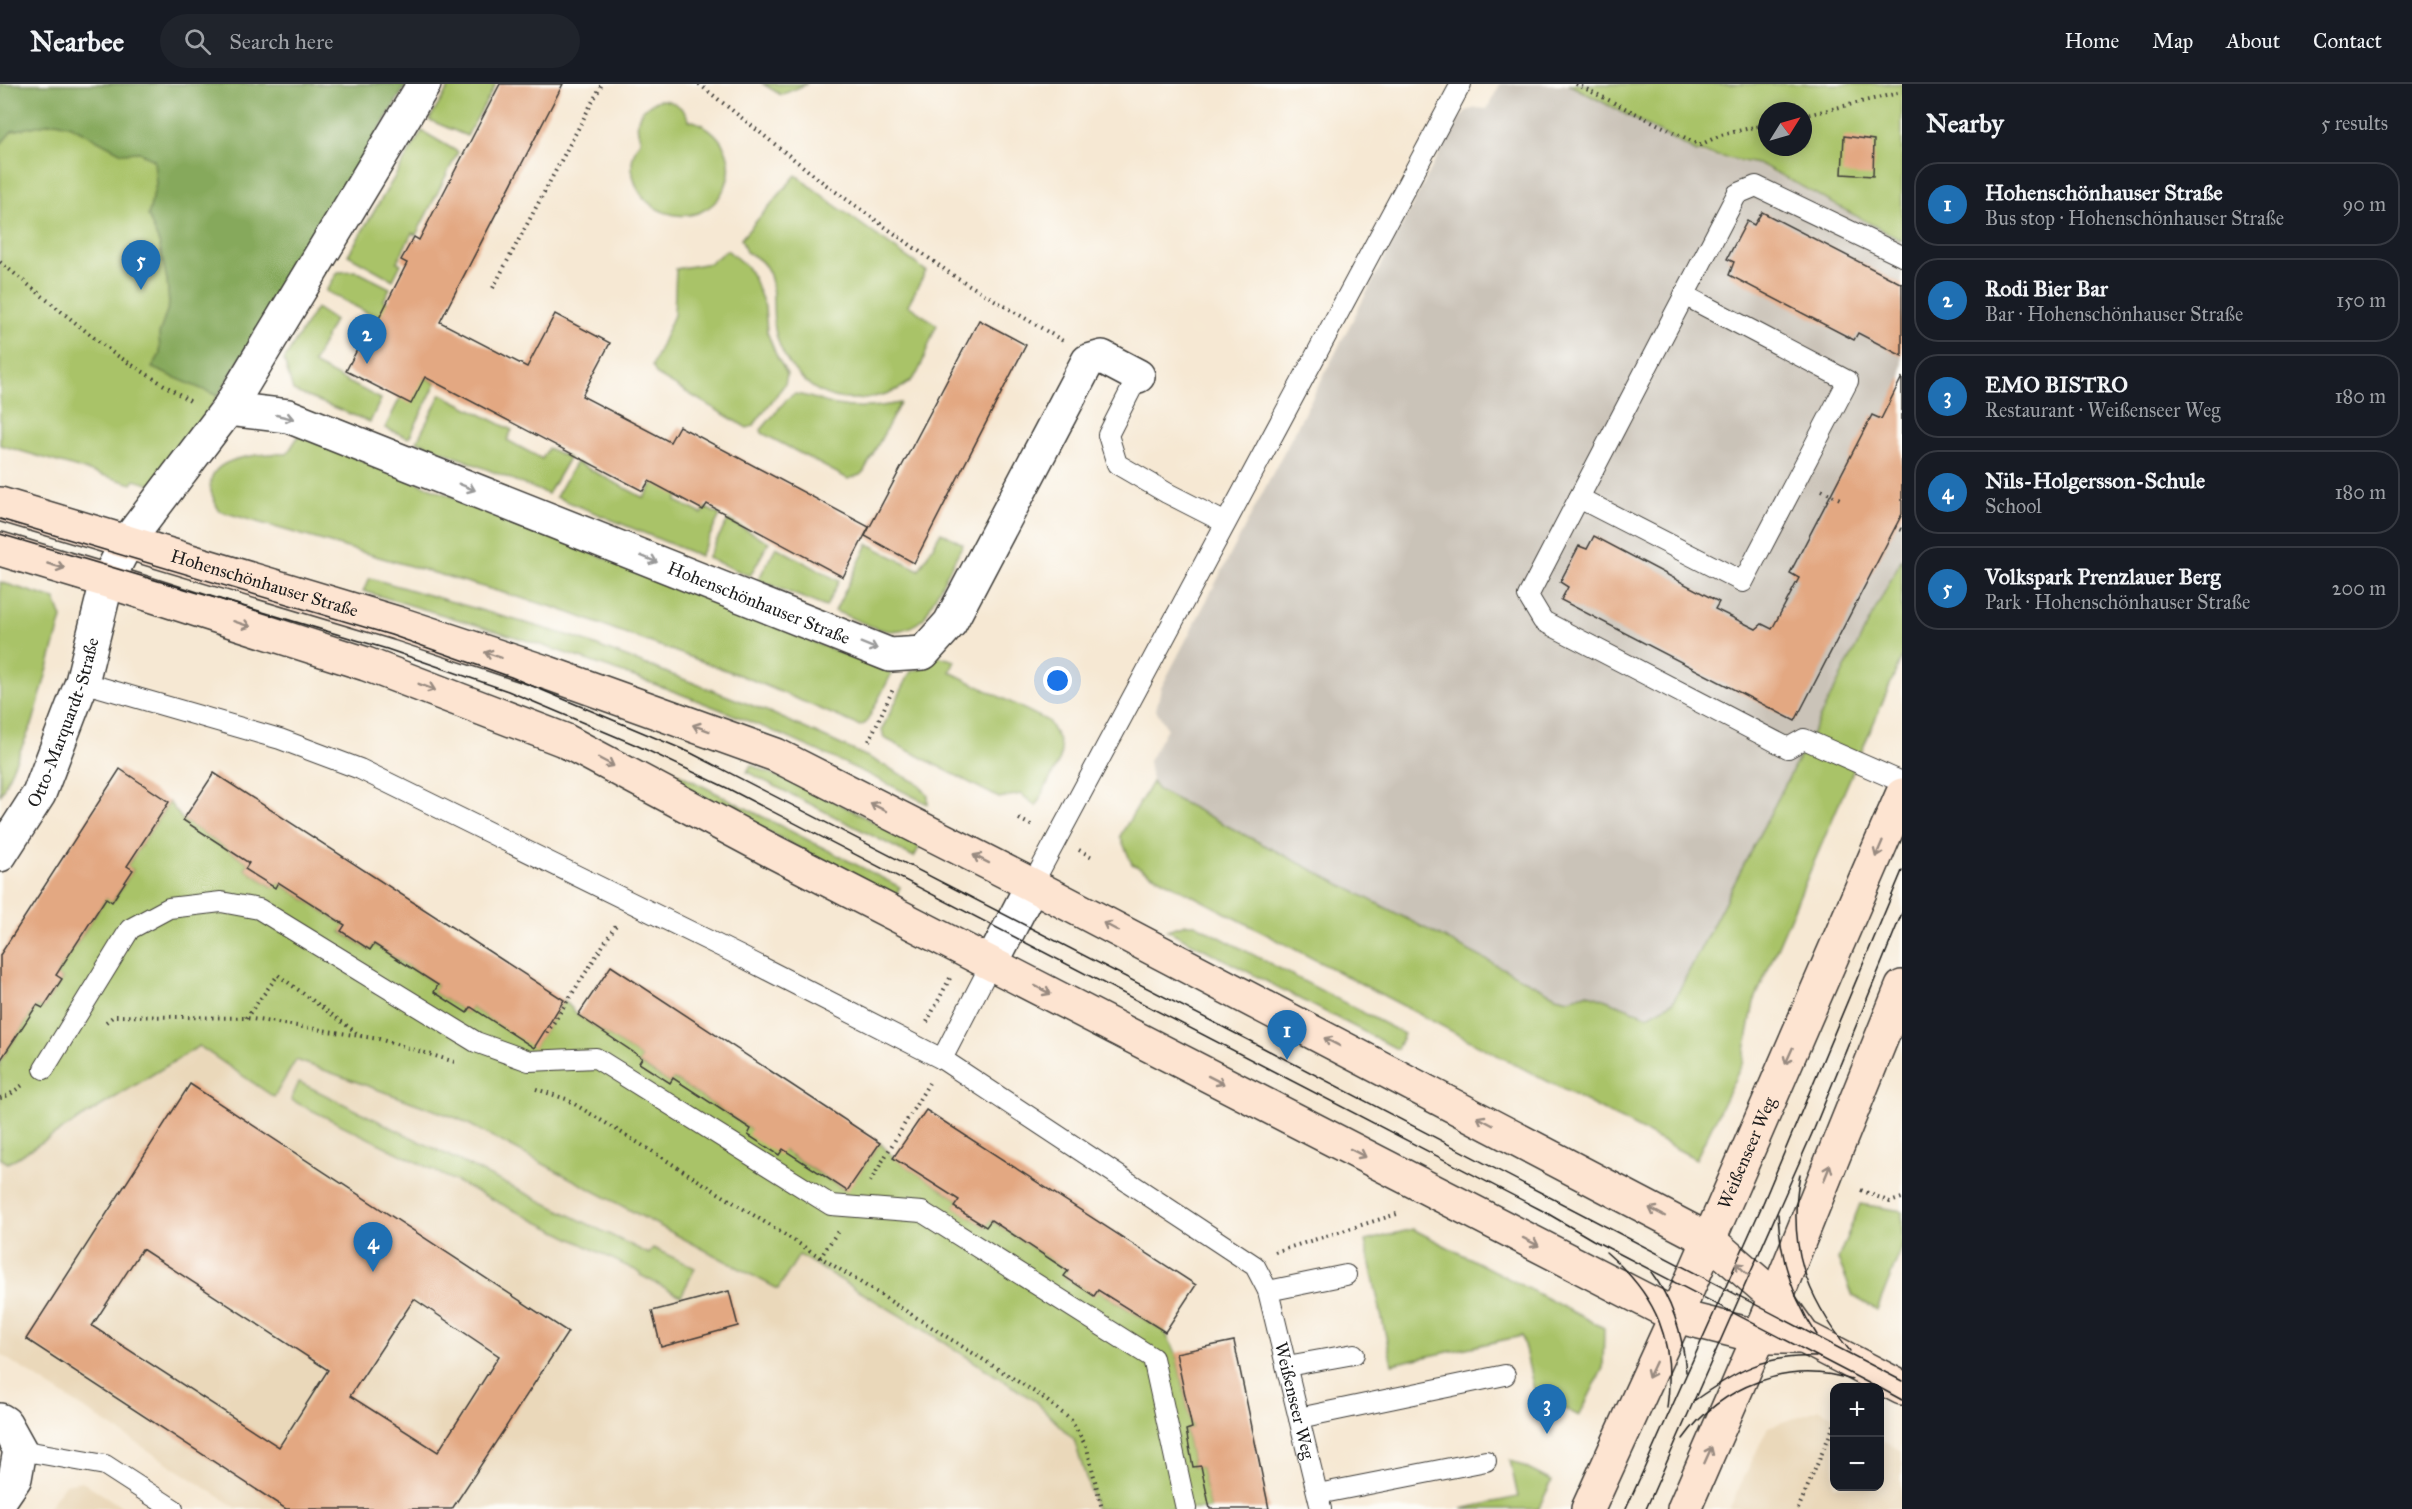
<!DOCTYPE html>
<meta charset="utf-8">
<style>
body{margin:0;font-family:"IM FELL Great Primer",serif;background:#20242c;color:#f1f3f6}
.controls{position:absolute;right:18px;bottom:18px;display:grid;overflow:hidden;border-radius:12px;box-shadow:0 3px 15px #0003}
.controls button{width:54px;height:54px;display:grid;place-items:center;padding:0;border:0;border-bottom:2px solid #363941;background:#171b24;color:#f1f3f6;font:30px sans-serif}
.compass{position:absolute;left:1758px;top:18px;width:54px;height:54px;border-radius:50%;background:#171b24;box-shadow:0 3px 15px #0003;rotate:53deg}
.you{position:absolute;left:1058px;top:597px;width:21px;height:21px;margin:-15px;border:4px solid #fff;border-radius:50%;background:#1a73e8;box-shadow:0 0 0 9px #1a73e833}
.badge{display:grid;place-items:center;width:39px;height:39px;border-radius:50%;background:#1f6fb2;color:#fff;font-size:20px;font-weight:700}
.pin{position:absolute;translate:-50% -50px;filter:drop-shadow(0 2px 3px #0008)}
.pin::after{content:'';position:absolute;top:32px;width:21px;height:18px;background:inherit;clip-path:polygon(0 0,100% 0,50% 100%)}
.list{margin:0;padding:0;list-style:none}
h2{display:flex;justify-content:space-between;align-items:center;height:78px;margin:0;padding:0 24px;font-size:26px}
h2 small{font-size:20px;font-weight:400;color:#9ea1a6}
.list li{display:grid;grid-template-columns:39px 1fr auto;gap:18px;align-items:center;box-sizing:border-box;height:84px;margin:0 12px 12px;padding:0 12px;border:2px solid #363941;border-radius:24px}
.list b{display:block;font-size:22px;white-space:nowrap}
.list p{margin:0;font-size:20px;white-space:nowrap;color:#9ea1a6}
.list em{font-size:20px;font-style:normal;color:#9ea1a6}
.icon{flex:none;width:33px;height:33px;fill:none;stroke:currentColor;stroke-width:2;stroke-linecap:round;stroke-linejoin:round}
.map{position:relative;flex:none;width:1902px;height:1425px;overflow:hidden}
header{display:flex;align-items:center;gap:36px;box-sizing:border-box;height:84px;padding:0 30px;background:#171b24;border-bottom:2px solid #363941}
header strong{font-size:28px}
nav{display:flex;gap:33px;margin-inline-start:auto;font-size:21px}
.search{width:420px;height:54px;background:#20242c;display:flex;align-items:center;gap:15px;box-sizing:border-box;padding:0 21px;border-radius:33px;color:#9ea1a6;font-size:22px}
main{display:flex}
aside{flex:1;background:#171b24}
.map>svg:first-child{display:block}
</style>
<header>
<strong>Nearbee</strong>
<div class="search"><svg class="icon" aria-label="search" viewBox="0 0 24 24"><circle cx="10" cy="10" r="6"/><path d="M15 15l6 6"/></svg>Search here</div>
<nav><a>Home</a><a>Map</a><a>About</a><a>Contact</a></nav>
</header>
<main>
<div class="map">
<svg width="1902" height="1425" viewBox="0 0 1902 1425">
<rect width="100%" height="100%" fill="#fdfcf7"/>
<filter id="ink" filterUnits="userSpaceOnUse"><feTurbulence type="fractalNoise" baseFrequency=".0167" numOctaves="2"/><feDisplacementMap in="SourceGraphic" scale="12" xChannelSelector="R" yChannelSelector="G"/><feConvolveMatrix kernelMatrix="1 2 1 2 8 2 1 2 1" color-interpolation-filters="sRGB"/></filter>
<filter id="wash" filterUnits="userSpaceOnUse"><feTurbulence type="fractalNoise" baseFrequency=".008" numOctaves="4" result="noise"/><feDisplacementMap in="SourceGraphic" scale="24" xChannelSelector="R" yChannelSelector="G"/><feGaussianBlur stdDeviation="1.35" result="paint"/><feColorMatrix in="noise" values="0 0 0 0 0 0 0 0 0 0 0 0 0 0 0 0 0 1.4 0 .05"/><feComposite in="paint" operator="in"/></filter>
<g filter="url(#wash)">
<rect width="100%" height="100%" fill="#f6e8d3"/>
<!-- built -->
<g fill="#ead8ba">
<path d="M 199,962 L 274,1013 L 296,976 L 459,1035 L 777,1205 L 799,1170 L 936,1253 L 1035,1317 L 1074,1356 L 1096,1425 L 238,1425 L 0,1270 L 0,1074 L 8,1079 Z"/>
<path d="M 1820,1325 L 1834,1332 L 1834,1402 L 1880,1402 L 1880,1356 L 1902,1367 L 1902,1425 L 1729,1425 L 1768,1343 Z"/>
<path d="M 82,1397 L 125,1425 L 48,1425 L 65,1400 Z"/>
</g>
<!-- industrial -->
<path fill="#cac3b8" d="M 1500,0 L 1566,0 L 1699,70 L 1761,82 L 1902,158 L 1902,474 L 1673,918 L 1648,932 L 1589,909 L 1569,915 L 1556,912 L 1158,706 L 1152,698 L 1149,677 L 1167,644 L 1156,626 L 1161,604 L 1455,39 L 1466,27 L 1476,24 L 1487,25 Z"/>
<!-- green -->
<g fill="#a9c368" stroke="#627042" stroke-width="1.5" fill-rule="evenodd">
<path d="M 0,0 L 407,0 L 208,328 L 155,402 L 135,396 L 132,400 L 0,361 Z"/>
<path d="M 451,0 L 496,0 L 467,52 L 429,36 Z"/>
<path d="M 763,0 L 807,0 L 781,11 Z"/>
<path d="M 1568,0 L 1902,0 L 1902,157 L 1762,81 L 1697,68 ZM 1767,27 L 1803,27 L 1803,63 L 1767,63 Z"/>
<path d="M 659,16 C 673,16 683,22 689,36 C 720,43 740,76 723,107 C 702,147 641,135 633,91 C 631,82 632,72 636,64 C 637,61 640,59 640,56 C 641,53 638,50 638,47 C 635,32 644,21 659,16 Z"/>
<path d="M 422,47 L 458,68 L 416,151 L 412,149 L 397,178 L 401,180 L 393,196 L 348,171 Z"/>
<path d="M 796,91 L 836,122 L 926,187 L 908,221 L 937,241 C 929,256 926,273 918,288 C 906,308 874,315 852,315 C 811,316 779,278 774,239 C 771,209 780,182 746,168 L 741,155 Z"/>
<path d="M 727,166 L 747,183 L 754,195 L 765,223 L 767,248 L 777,273 L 787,290 L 785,300 L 753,342 L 747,344 L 657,291 L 652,282 L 674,231 L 676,185 L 710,179 Z"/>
<path d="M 356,187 L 390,204 L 384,216 L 390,220 L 381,236 L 326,207 L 338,188 Z"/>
<path d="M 316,224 L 334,236 L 313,280 L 381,315 L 370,338 L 293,307 L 284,276 Z"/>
<path d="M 425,293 L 436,299 L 409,354 L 385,344 L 400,314 Z"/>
<path d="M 441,310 L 512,346 L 507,356 L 542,375 L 548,364 L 569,374 L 548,410 L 417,357 Z"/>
<path d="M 794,310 C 809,311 821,318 836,321 C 857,325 880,323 900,319 L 864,387 L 860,391 L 848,395 L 762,349 L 761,346 L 787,315 Z"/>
<path d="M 299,351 L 881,585 L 892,589 L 866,639 L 860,642 L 750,595 L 556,524 L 219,427 C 215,417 208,406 211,396 C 216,371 268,369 287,370 Z"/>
<path d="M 576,378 L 644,414 L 654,397 L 679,410 L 676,417 L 702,430 L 706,424 L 720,431 L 700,472 L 556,413 Z"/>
<path d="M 728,436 L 769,458 L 750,492 L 707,474 Z"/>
<path d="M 941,448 L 963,460 L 924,534 C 893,561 867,539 835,527 L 868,460 L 919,486 Z"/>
<path d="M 776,463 L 839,497 L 826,523 L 758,496 Z"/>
<path d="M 1902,474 L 1902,573 L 1754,918 L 1743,978 L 1696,1075 L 1132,780 L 1120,752 L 1152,698 L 1158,706 L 1556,912 L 1569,915 L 1588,909 L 1648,932 L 1673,918 Z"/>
<path d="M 370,494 L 574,553 L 769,628 L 870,674 L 919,700 L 928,712 L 928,720 C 807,658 680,606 550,564 C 489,544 426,526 363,507 Z"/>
<path d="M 0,498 L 55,515 L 62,534 L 33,638 L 0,712 Z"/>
<path d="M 938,572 L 955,577 L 950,588 L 1048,637 L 1058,654 L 1061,665 L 1060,675 L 1036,722 L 1021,710 L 999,714 L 884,654 L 882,645 L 911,587 L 919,585 Z"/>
<path d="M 644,672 L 900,803 L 894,815 L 640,679 Z"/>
<path d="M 751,681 L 828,714 L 920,762 L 914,773 L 747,688 Z"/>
<path d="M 169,718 L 183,736 L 249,779 L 245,785 L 274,804 L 278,798 L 345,841 L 341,848 L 370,866 L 374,860 L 438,901 L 434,908 L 467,929 L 471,923 L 534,963 L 564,916 L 578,931 L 642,974 L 639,980 L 670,999 L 673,994 L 846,1107 L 880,1059 L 894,1074 L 959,1116 L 955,1123 L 986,1143 L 991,1136 L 1068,1187 L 1065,1193 L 1094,1211 L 1098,1206 L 1165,1248 L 1176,1269 L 1192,1344 L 1186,1346 L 1193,1383 L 1201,1382 L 1210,1425 L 1096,1425 L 1074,1356 L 1035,1317 L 936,1253 L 799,1171 L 778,1205 L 459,1035 L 296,976 L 274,1013 L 199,962 L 8,1079 L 0,1074 L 0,977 L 37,921 L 43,924 L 62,895 L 56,891 L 106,814 L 113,817 L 133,786 L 127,782 Z"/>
<path d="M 1186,840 L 1195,840 L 1404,950 L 1397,965 L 1167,846 Z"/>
<path d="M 299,998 L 649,1170 L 653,1164 L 695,1184 L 681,1212 L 640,1191 L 641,1189 L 291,1016 Z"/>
<path d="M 1860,1120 L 1902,1127 L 1902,1163 L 1877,1226 L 1853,1212 L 1838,1175 Z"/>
<path d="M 1413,1145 L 1604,1244 L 1603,1284 L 1579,1332 L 1535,1310 L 1522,1252 L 1392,1280 L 1365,1157 Z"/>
<path d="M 1510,1376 L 1552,1397 L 1538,1425 L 1461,1425 L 1518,1413 Z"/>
</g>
<!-- forest -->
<path fill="#86a95c" stroke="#51623c" stroke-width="1.5" d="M 0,0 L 407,0 L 218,312 L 152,284 L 160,270 L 159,250 L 169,221 L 167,196 L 159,159 L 148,132 L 156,100 L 154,76 L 139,68 L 122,69 L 71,42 L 56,38 L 12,47 L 0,61 Z"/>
<g id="blocks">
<!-- building -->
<g fill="#e3a882" fill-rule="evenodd">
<path d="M 500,0 L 563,0 L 440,238 L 527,283 L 555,230 L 610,259 L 582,312 L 670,358 L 679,342 L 869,443 L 843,493 L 707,420 L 703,426 L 649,397 L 643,407 L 425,293 L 411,320 L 346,287 L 367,247 L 371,250 L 407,179 L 401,176 L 414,153 L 419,156 Z"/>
<path d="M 1844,52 L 1874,56 L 1873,92 L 1842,90 Z"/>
<path d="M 1762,128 L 1902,200 L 1902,272 L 1858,249 L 1854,256 L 1729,191 L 1734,178 L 1727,175 L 1747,137 L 1754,141 Z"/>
<path d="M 979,236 L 1026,261 L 914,479 L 865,452 Z"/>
<path d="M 1902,293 L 1902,430 L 1795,637 L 1561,516 L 1568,503 L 1560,498 L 1579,462 L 1587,465 L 1594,452 L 1719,518 L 1715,525 L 1756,545 L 1762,540 L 1772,545 L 1799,494 L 1790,489 L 1872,331 L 1881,335 Z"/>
<path d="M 120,685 L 169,718 L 127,782 L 133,786 L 112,818 L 106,814 L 56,891 L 62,895 L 43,924 L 37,921 L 0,977 L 0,871 Z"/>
<path d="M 214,689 L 564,916 L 534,964 L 471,923 L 467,929 L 434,908 L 438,901 L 374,860 L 370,866 L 341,847 L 345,841 L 278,798 L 275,804 L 245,785 L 249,779 L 183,736 Z"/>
<path d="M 611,882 L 880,1059 L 847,1107 L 783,1065 L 779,1071 L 748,1051 L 751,1045 L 673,994 L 670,999 L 639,979 L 642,974 L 578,931 Z"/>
<path d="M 190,1000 L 568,1248 L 452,1425 L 286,1425 L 26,1255 ZM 142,1165 L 328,1286 L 279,1363 L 92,1242 ZM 414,1215 L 499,1272 L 438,1368 L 350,1312 Z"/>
<path d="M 926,1026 L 1196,1201 L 1165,1248 L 1098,1206 L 1094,1212 L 1064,1192 L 1068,1187 L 991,1136 L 986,1143 L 954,1123 L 959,1116 L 893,1074 Z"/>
<path d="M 729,1207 L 738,1242 L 661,1263 L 652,1227 Z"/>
<path d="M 1234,1257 L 1267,1415 L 1269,1425 L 1210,1425 L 1201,1382 L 1193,1383 L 1186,1346 L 1192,1344 L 1176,1269 Z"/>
</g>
</g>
</g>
<g filter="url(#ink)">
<use href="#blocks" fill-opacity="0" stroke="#3d3b37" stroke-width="1.5"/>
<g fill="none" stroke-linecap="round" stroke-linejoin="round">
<!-- lane casing -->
<g stroke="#3d3b37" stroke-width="22">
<g id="lane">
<path d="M 1902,172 L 1756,102 L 1737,110 L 1528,512 L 1543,537 L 1788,664 L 1804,655 L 1902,698"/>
<path d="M 1138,292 L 1108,351 L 1117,380 L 1167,409 L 1224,438"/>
<path d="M 1579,414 L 1743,498 L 1848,297 L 1684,211"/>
<path id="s1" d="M 82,598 L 280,655 L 360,685 L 742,873 L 942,975 L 1255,1182 L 1268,1207 L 1321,1425"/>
<path d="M 1032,801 L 1461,0"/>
<path d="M 942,975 L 991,880"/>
<path d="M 44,985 L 130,845 L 169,824 L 221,818 L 259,825 L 476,958 L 529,977 L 596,974 L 831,1121 L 922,1128 L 1153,1274 L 1186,1425"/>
<path d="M 1268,1207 L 1346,1191"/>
<path d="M 1287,1282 L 1354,1270"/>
<path d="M 1299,1334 L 1505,1291"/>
<path d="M 20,1366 L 105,1381 L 173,1425"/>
<path d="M 1318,1410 L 1486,1377"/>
</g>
</g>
<!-- street casing -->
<g stroke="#3d3b37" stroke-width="36">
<g id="street">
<path id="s2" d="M 228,325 L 288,332 L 890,571 L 923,569 L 950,539 L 1088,277 L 1102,273 L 1138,292"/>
<path id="s3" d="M 0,771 L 39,710 L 82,598 L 107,497 L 127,458 L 228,325 L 424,0"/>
<path d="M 991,880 L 1032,801"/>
<path d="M 0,1336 L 5,1339 L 20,1366 L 15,1394 L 0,1416"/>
</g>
</g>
<!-- secondary casing -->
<g stroke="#3d3b37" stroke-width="36">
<g id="secondary">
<path id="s4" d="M 0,420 L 400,540 L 548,589 L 776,671 L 1032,801 L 1709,1156 L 1776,1214 L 1804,1253 L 1902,1304"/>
<path d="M 0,465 L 107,497 L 366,580 L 564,656 L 774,768 L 1676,1232 L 1760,1253 L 1804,1253"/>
<path id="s5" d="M 1588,1425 L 1676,1232 L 1902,711"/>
<path d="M 1684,1425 L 1776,1214 L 1902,903"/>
</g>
</g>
<!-- path -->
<g stroke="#3d3b37" stroke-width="4" stroke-dasharray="1.5 4.5" stroke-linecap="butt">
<path d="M 699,0 L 825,100 L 951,190 L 1063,257"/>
<path d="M 1576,0 L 1700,61 L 1721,51 L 1767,40"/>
<path d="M 1803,32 L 1902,8"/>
<path d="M 0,178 L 113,269 L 193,319"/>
<path d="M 493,204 L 602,0"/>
<path d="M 1822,406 L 1840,415"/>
<path d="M 1895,443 L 1902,446"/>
<path d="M 869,657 L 894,603"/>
<path d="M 1019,735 L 1035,743"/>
<path d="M 1079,766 L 1094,774"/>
<path d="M 246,934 L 278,891 L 361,952"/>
<path d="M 106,938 L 114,932 L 246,934 L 379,955 L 455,978"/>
<path d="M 927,938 L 950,894"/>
<path d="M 547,949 L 616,841"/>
<path d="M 536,1005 L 566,1015 L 650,1066 L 1041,1312 L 1071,1336 L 1087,1364 L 1102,1425"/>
<path d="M 0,1014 L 9,1011 L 24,1000"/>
<path d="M 870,1098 L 929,999"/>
<path d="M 1861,1106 L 1890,1118 L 1902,1114"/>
<path d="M 1275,1168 L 1400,1129"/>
<path d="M 820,1174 L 838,1147"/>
<path d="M 1798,1425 L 1834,1341"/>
</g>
<!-- lane -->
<use href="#lane" stroke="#fff" stroke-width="20"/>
<!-- street -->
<use href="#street" stroke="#fff" stroke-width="33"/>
<!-- secondary -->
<use href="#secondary" stroke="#fde4d1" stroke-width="33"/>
<!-- tram -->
<g stroke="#1c1c1c" stroke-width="1.5">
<path d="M 0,435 L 391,551 L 511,593 L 689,668 L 1254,959 L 1902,1297"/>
<path d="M 0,450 L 387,565 L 508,607 L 636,661 L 727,704 L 1545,1128 L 1593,1156 L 1878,1304"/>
<path d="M 1800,1090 C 1787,1161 1805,1211 1850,1267"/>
<path d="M 1778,1130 C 1780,1174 1793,1215 1817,1251"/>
<path d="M 1606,1168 C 1657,1212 1676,1257 1667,1324"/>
<path d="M 1651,1188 C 1674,1218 1683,1252 1686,1288"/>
<path d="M 1880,1304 L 1902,1316"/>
<path d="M 1695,1316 C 1735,1288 1765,1270 1816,1273"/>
<path d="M 1683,1355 C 1721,1302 1789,1275 1852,1296"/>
<path d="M 1626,1425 L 1761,1124 L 1902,787"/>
<path d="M 1646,1425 L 1814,1045 L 1902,829"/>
</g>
</g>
<!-- one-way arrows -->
<defs><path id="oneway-shaft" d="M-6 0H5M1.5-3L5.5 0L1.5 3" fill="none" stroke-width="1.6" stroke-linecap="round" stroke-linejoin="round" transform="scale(1.5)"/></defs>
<g stroke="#999">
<use href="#oneway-shaft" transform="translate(285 333) rotate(13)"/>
<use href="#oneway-shaft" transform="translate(467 403) rotate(22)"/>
<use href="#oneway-shaft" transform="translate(649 475) rotate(22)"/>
<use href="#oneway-shaft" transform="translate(869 562) rotate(22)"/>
</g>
<g stroke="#988a80">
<use href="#oneway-shaft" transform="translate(56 482) rotate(16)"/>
<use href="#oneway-shaft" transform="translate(242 540) rotate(18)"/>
<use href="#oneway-shaft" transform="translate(493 571) rotate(-162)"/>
<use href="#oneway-shaft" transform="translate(427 603) rotate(21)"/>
<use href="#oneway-shaft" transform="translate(701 644) rotate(-160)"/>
<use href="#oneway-shaft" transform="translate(606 678) rotate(28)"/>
<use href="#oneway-shaft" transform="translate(878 723) rotate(-153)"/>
<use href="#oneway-shaft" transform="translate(1879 765) rotate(113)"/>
<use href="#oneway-shaft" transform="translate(981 775) rotate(-153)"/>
<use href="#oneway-shaft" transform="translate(1111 843) rotate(-152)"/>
<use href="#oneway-shaft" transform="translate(1043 906) rotate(27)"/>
<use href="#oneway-shaft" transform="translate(1332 958) rotate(-153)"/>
<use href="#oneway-shaft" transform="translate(1789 972) rotate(114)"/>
<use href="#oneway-shaft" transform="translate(1216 996) rotate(27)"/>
<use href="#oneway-shaft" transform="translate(1485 1037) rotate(-152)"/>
<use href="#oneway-shaft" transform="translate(1358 1069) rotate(27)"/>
<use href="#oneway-shaft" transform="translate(1827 1089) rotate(-68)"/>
<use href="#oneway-shaft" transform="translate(1657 1128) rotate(-152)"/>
<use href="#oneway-shaft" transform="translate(1531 1158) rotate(27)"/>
<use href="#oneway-shaft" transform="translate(1742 1185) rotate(-136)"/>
<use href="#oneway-shaft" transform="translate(1652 1286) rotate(115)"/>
<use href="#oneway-shaft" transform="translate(1708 1371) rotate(-66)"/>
</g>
</g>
<g text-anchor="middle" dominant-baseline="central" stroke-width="6" stroke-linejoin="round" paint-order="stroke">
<!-- street labels -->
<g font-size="18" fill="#1c1c1c" stroke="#fdfcf7">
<text stroke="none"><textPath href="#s4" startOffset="276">Hohenschönhauser Straße</textPath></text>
<text stroke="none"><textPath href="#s2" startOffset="567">Hohenschönhauser Straße</textPath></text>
<text stroke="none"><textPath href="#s3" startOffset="148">Otto-Marquardt-Straße</textPath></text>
<text stroke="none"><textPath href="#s5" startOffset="390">Weißenseer Weg</textPath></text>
<text stroke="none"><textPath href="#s1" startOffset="1458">Weißenseer Weg</textPath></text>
</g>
</g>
</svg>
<div class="controls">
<button>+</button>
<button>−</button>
</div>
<svg class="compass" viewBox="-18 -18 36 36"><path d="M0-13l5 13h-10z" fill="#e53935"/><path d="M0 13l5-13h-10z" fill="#9ea1a6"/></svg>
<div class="you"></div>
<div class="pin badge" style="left:1287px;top:976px">1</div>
<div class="pin badge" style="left:367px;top:280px">2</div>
<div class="pin badge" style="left:1547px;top:1350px">3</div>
<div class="pin badge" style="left:373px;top:1188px">4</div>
<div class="pin badge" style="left:141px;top:206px">5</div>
</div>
<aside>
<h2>Nearby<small>5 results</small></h2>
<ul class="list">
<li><span class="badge">1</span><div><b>Hohenschönhauser Straße</b><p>Bus stop · Hohenschönhauser Straße</p></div><em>90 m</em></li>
<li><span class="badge">2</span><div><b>Rodi Bier Bar</b><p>Bar · Hohenschönhauser Straße</p></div><em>150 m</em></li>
<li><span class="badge">3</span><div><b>EMO BISTRO</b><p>Restaurant · Weißenseer Weg</p></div><em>180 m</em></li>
<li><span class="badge">4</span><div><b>Nils-Holgersson-Schule</b><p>School</p></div><em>180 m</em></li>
<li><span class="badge">5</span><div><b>Volkspark Prenzlauer Berg</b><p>Park · Hohenschönhauser Straße</p></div><em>200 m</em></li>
</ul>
</aside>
</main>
